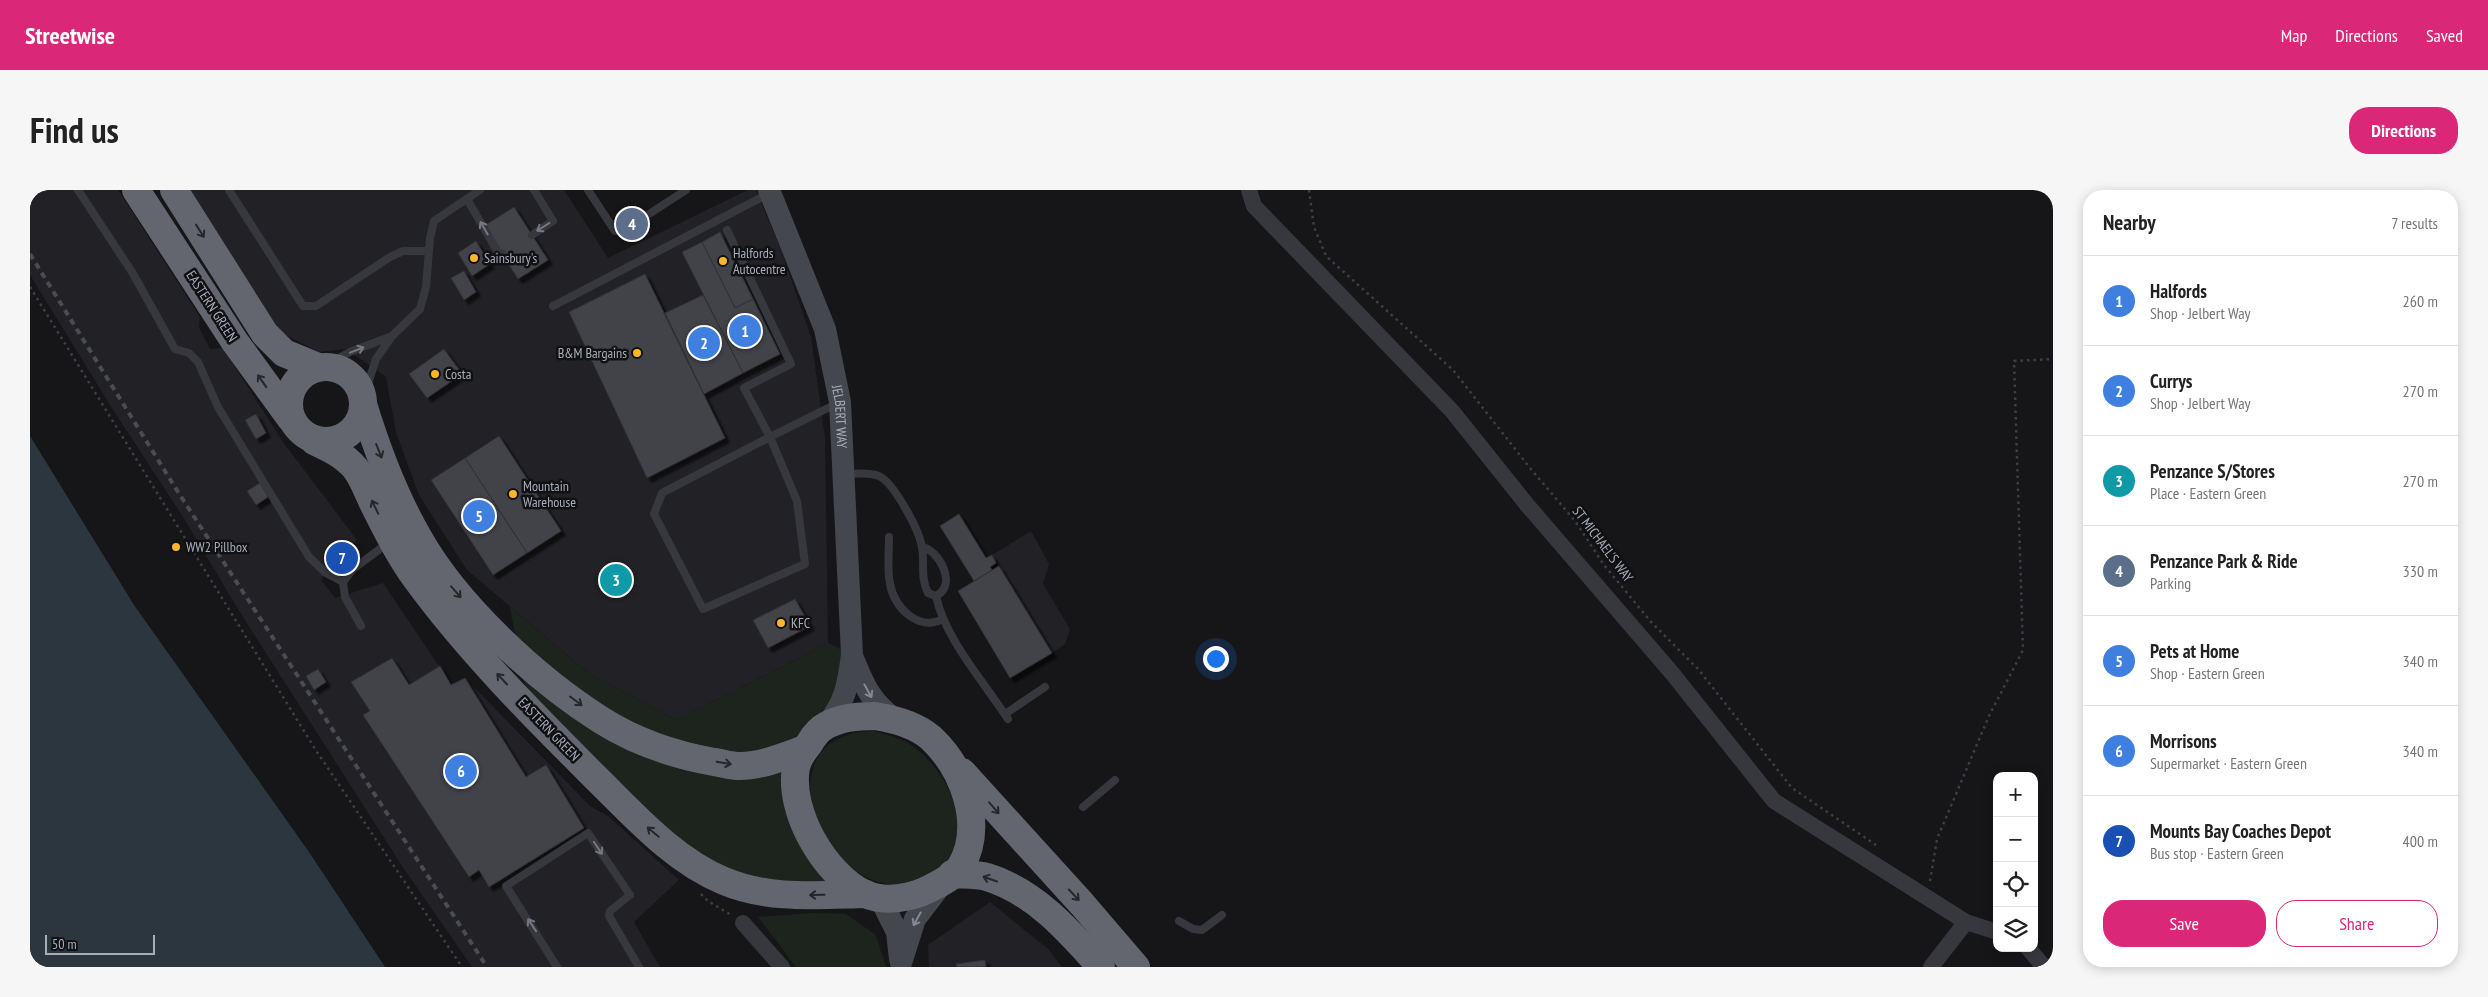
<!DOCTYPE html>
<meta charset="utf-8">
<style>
body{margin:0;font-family:"PT Sans Narrow",sans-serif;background:#f6f6f6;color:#222}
.controls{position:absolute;right:15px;bottom:15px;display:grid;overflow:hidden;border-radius:10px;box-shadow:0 2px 12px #0003}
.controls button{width:45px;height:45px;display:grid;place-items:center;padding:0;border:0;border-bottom:1px solid #e0e0e0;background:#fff;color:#222;font:25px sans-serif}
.scale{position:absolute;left:15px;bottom:12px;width:110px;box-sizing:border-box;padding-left:5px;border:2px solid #a8adba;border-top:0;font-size:14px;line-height:18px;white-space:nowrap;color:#a8adba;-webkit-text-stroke:4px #111114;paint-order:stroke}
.you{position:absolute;left:1185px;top:468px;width:18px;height:18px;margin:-12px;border:4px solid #fff;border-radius:50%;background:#1a73e8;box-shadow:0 0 0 8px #1a73e833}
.badge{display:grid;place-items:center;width:32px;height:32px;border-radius:50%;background:#db2777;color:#fff;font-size:16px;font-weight:700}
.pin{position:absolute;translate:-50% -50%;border:2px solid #fff;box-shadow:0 1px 5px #0006}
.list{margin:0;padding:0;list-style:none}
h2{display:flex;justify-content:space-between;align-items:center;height:65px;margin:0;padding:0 20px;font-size:21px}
h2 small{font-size:16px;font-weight:400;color:#767676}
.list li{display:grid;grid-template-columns:32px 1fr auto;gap:15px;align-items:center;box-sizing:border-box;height:90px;padding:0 20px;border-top:1px solid #e0e0e0}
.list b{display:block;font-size:19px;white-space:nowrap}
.list p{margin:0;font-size:16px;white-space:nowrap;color:#767676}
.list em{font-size:16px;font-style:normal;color:#767676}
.actions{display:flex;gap:10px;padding:15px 20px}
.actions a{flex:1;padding:11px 0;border:1px solid #db2777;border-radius:20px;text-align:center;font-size:18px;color:#db2777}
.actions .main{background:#db2777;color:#fff}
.icon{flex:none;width:28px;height:28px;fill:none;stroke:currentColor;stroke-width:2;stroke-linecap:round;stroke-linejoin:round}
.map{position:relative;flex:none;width:2023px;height:777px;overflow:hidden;border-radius:20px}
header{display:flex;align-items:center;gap:30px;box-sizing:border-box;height:70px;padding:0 25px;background:#db2777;color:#fff}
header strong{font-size:24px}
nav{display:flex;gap:28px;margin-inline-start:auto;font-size:18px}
.intro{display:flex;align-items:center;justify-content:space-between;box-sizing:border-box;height:120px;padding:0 30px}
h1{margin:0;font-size:35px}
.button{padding:12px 22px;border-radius:20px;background:#db2777;color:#fff;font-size:18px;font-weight:700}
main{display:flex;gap:30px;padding:0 30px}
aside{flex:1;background:#fff;border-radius:20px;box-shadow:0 2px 12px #0003}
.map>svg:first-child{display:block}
</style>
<header>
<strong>Streetwise</strong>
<nav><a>Map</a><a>Directions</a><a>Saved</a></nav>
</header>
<div class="intro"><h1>Find us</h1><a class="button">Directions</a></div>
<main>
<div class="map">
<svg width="2023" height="777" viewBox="0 0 2023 777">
<defs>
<filter id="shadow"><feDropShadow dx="4.5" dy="4.5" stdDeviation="1" flood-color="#0009"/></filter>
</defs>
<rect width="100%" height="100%" fill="#161619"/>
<!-- built -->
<g fill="#222226">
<path d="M 0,0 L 88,0 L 170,127 L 169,137 L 180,159 L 193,158 L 253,252 L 327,350 L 302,374 L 291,390 L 305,408 L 353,393 L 421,494 L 435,488 L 561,617 L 578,626 L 649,690 L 604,732 L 630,777 L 442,777 L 372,676 L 211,424 L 153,327 L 80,215 L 0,85 Z"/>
<path d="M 157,0 L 534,0 L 578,68 L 718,0 L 726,0 L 751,60 L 781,147 L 795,248 L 798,453 L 647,530 L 558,483 L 437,380 L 389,305 L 366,242 L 356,187 L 316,159 L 289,162 L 246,140 Z"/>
<path d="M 1001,341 L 1019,374 L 1013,394 L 1040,439 L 1035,454 L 1022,463 L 962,365 Z"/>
<path d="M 960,712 L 1018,759 L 1032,777 L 899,777 L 898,755 Z"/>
</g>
<!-- green -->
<g fill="#1c241d">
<path d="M 480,417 L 558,483 L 647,530 L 798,453 L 822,465 L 765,598 L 820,694 L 689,688 L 531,552 L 494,493 Z"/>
<path d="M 843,541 C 858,545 876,549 888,560 C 915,584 936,620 924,657 C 920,669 912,680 900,684 C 893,687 884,693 876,694 C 789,704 729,544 843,541 Z"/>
<path d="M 782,723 L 816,724 L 846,745 L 856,777 L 766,777 L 728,727 Z"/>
</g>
<!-- water -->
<path fill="#2c363e" d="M 0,246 L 104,415 L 279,662 L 355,777 L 0,777 Z"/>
<!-- building -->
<g fill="#424349" stroke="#303035" filter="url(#shadow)">
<path d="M 484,17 L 518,70 L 488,89 L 454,36 Z"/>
<path d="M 690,42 L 723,109 L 705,118 L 672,52 Z"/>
<path d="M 446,51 L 460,74 L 442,86 L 428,63 Z"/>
<path d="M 672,52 L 705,118 L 723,109 L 750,164 L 713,183 L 652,62 Z"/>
<path d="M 434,81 L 446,102 L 434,110 L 421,88 Z"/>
<path d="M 615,84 L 695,248 L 617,288 L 539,122 Z"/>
<path d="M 673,105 L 713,183 L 674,204 L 635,123 Z"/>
<path d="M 414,159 L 432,184 L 397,208 L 379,184 Z"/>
<path d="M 226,224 L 236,243 L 226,249 L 215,230 Z"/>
<path d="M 469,246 L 531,341 L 497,363 L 435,268 Z"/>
<path d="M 435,268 L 497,363 L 463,385 L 401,290 Z"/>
<path d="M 230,293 L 238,307 L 226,315 L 217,301 Z"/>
<path d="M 929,324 L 956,368 L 962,365 L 966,373 L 960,377 L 962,380 L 944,391 L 910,336 Z"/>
<path d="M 969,376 L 1022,463 L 980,488 L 928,401 Z"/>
<path d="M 765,409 L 780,436 L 738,458 L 723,430 Z"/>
<path d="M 362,468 L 379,495 L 410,476 L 421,495 L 435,488 L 496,587 L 516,575 L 554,638 L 459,697 L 449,680 L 439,687 L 333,525 L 340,521 L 321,492 Z"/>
<path d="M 288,479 L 296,492 L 284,500 L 276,486 Z"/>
<path d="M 955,770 L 956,777 L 927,777 L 926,774 Z"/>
</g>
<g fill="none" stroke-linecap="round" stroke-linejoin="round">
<!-- path -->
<g stroke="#3d3f45" stroke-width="2.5" stroke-dasharray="2.5 4" stroke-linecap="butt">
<path d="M 1279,0 L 1284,37 L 1296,66 L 1423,180 L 1500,278 L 1545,331 L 1574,375 L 1621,432 L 1668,479 L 1762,598 L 1846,655"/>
<path d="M 0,97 L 287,562 L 432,777"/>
<path d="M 1900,691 L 1907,649 L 1959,526 L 1993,460 L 1984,171 L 2023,169"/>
<path d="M 671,704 L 678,711 L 701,725"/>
</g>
<!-- lane -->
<g stroke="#37383e" stroke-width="8">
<path d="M 48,0 L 102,82 L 145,159 L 159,163 L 168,172 L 188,217 L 279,367 L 296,383 L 313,392"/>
<path d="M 199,0 L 273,116 L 286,116 L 360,67 L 373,61 L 398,61"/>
<path d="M 558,0 L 585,41 L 593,41 L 656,0"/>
<path d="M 437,9 L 469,64 L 472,63"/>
<path d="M 697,40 L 761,174 L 714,198 L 740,247 L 806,214"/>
<path d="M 502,45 L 523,31 L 504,0"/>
<path d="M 523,116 L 738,4"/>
<path d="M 293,176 L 320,162 L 362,146"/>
<path d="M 333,209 L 346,169 L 362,146 L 390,119 L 396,97 L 400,48 L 404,31 L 450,0"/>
<path d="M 740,247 L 767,311 L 775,374 L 673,419 L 624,324 L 632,303 Z"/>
<path d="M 815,284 C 825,284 839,282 849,286 C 864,293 890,341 892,358 C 895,374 890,387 898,403 L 906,406 C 928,395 909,360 892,357"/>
<path d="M 859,347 C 859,362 857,379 860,394 C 864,418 889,442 913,429"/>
<path d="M 906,406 C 915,449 954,492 978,529"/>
<path d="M 331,436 L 315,407 L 313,392 L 323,379 L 358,353"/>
<path d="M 975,524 L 1015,497"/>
<path d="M 1053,617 L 1085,590"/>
<path d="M 1149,731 L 1163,739 L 1172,740 L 1192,725"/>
<path d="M 527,777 L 476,696 L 558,643 L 600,705 L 580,721 L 579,726 L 609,777"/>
</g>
<!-- street -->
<g stroke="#37383e" stroke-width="16">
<path d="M 1219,0 L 1224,16 L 1422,221 L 1498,316 L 1642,483 L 1744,611 L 1936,732 L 1967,742"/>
<path d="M 713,733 L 752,777"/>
<path d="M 1998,758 L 2014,777"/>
<path d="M 1901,777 L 1936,732"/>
</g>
<!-- secondary -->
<g stroke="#45474e" stroke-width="22">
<path id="s1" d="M 739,0 L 795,139 L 810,212 L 822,465 C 818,495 816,510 797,535"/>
<path d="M 822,466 C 834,494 839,511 866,530"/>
<path d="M 850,708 L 867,742 L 870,769"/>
<path d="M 871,773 L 885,729 L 914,691"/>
</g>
<!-- highway -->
<g stroke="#63666f" stroke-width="28">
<path d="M 106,0 L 205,152 L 261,229"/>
<path d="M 144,0 L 235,144 L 254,163 L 288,177"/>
<circle cx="296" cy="214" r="37"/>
<path d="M 333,214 C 347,260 364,305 388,347 C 426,415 505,488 571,530 C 604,551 645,565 684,572 C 692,573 701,576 710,576 C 732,576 755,566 775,559"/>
<path d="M 284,251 C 299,258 314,265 325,278 C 333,288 338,303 344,315 C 357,341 370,367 387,390 C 439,461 503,525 565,587 C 603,624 643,670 694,691 C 739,710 788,705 836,704"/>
<path d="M 845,526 C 864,529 886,535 901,548 C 933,578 955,634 931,676 C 925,686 911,693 901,698 C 882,708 855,713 835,704 C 795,685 758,622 766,577 C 768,569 774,560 779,554 C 783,547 789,539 797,535 C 812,527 829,526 845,526 Z"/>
<path d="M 932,582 L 1052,714 L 1106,777"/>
<path d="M 922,684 C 933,685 946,684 957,687 C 1004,701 1039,741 1071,777"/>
</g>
<!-- rail -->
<path stroke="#4a4c53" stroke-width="4" stroke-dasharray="6 5" stroke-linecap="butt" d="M 0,64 L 148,302 L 457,777"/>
</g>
<!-- one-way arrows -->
<defs><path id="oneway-shaft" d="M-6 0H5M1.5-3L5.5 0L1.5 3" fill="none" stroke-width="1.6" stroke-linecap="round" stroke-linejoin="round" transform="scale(1.25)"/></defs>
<g stroke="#757882">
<use href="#oneway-shaft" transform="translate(513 37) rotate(148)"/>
<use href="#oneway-shaft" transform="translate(454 38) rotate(-120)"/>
<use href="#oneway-shaft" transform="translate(327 160) rotate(-21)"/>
<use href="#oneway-shaft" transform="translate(568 658) rotate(56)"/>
<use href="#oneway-shaft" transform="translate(502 735) rotate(-123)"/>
</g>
<g stroke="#26262b">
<use href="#oneway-shaft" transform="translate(170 41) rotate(58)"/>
<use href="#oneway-shaft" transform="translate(232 191) rotate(-125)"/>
<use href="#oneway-shaft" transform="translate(349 261) rotate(68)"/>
<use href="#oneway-shaft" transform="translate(345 317) rotate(-116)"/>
<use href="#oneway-shaft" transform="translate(426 402) rotate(49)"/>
<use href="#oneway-shaft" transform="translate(472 489) rotate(-133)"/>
<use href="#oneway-shaft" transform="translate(546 511) rotate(37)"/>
<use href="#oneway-shaft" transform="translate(694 573) rotate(9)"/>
<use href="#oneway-shaft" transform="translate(964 618) rotate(49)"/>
<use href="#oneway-shaft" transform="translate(623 642) rotate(-140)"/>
<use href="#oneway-shaft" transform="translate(960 689) rotate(-161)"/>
<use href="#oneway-shaft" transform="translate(787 705) rotate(179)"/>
<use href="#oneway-shaft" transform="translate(1044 705) rotate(47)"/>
</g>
<g stroke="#858994">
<use href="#oneway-shaft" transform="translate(838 501) rotate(61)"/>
<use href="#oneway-shaft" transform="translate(887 729) rotate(119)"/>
</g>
<!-- markers -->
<g fill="#feb62a" stroke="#111114" stroke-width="2">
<circle cx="444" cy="68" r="5"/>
<circle cx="693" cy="71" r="5"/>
<circle cx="607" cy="163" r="5"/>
<circle cx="405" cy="184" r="5"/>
<circle cx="483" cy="304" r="5"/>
<circle cx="146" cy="357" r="5"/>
<circle cx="751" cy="433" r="5"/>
</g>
<g text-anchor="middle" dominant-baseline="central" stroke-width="5" stroke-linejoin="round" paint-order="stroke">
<!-- poi labels -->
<g font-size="14" fill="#a8adba" stroke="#111114" text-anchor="start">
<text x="703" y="63">Halfords<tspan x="703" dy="16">Autocentre</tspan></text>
<text x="454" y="68">Sainsbury's</text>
<text x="597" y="163" text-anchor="end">B&amp;M Bargains</text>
<text x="415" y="184">Costa</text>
<text x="493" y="296">Mountain<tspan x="493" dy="16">Warehouse</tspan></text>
<text x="156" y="357">WW2 Pillbox</text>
<text x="761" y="433">KFC</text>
</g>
<!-- street labels -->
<g font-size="14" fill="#a8adba" stroke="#111114">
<text transform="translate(182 116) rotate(57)">EASTERN GREEN</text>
<text stroke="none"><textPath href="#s1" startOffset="239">JELBERT WAY</textPath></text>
<text transform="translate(1573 354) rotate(53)">ST MICHAEL'S WAY</text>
<text transform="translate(519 539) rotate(46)">EASTERN GREEN</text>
</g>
</g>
</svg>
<div class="controls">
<button>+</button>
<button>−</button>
<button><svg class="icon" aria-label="locate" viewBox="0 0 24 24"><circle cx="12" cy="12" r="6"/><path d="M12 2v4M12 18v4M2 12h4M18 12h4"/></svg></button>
<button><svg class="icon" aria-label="layers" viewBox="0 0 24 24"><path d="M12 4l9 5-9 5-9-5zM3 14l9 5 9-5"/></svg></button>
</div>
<div class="scale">50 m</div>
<div class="you"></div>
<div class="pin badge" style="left:715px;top:141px;background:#3f7fe0">1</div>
<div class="pin badge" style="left:674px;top:153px;background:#3f7fe0">2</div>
<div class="pin badge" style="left:586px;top:390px;background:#0f9aa8">3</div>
<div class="pin badge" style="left:602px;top:34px;background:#5c6f8a">4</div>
<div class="pin badge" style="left:449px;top:326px;background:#3f7fe0">5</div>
<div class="pin badge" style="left:431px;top:581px;background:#3f7fe0">6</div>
<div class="pin badge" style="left:312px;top:368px;background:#1a4fb4">7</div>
</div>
<aside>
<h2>Nearby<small>7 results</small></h2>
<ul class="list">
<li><span class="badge" style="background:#3f7fe0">1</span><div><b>Halfords</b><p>Shop · Jelbert Way</p></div><em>260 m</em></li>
<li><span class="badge" style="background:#3f7fe0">2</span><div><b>Currys</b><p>Shop · Jelbert Way</p></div><em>270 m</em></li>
<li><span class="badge" style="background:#0f9aa8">3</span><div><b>Penzance S/Stores</b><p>Place · Eastern Green</p></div><em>270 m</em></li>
<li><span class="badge" style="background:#5c6f8a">4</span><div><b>Penzance Park &amp; Ride</b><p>Parking</p></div><em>330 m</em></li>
<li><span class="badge" style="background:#3f7fe0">5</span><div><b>Pets at Home</b><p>Shop · Eastern Green</p></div><em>340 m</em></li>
<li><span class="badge" style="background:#3f7fe0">6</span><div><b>Morrisons</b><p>Supermarket · Eastern Green</p></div><em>340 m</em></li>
<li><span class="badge" style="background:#1a4fb4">7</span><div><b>Mounts Bay Coaches Depot</b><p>Bus stop · Eastern Green</p></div><em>400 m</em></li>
</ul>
<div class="actions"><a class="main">Save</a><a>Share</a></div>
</aside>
</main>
